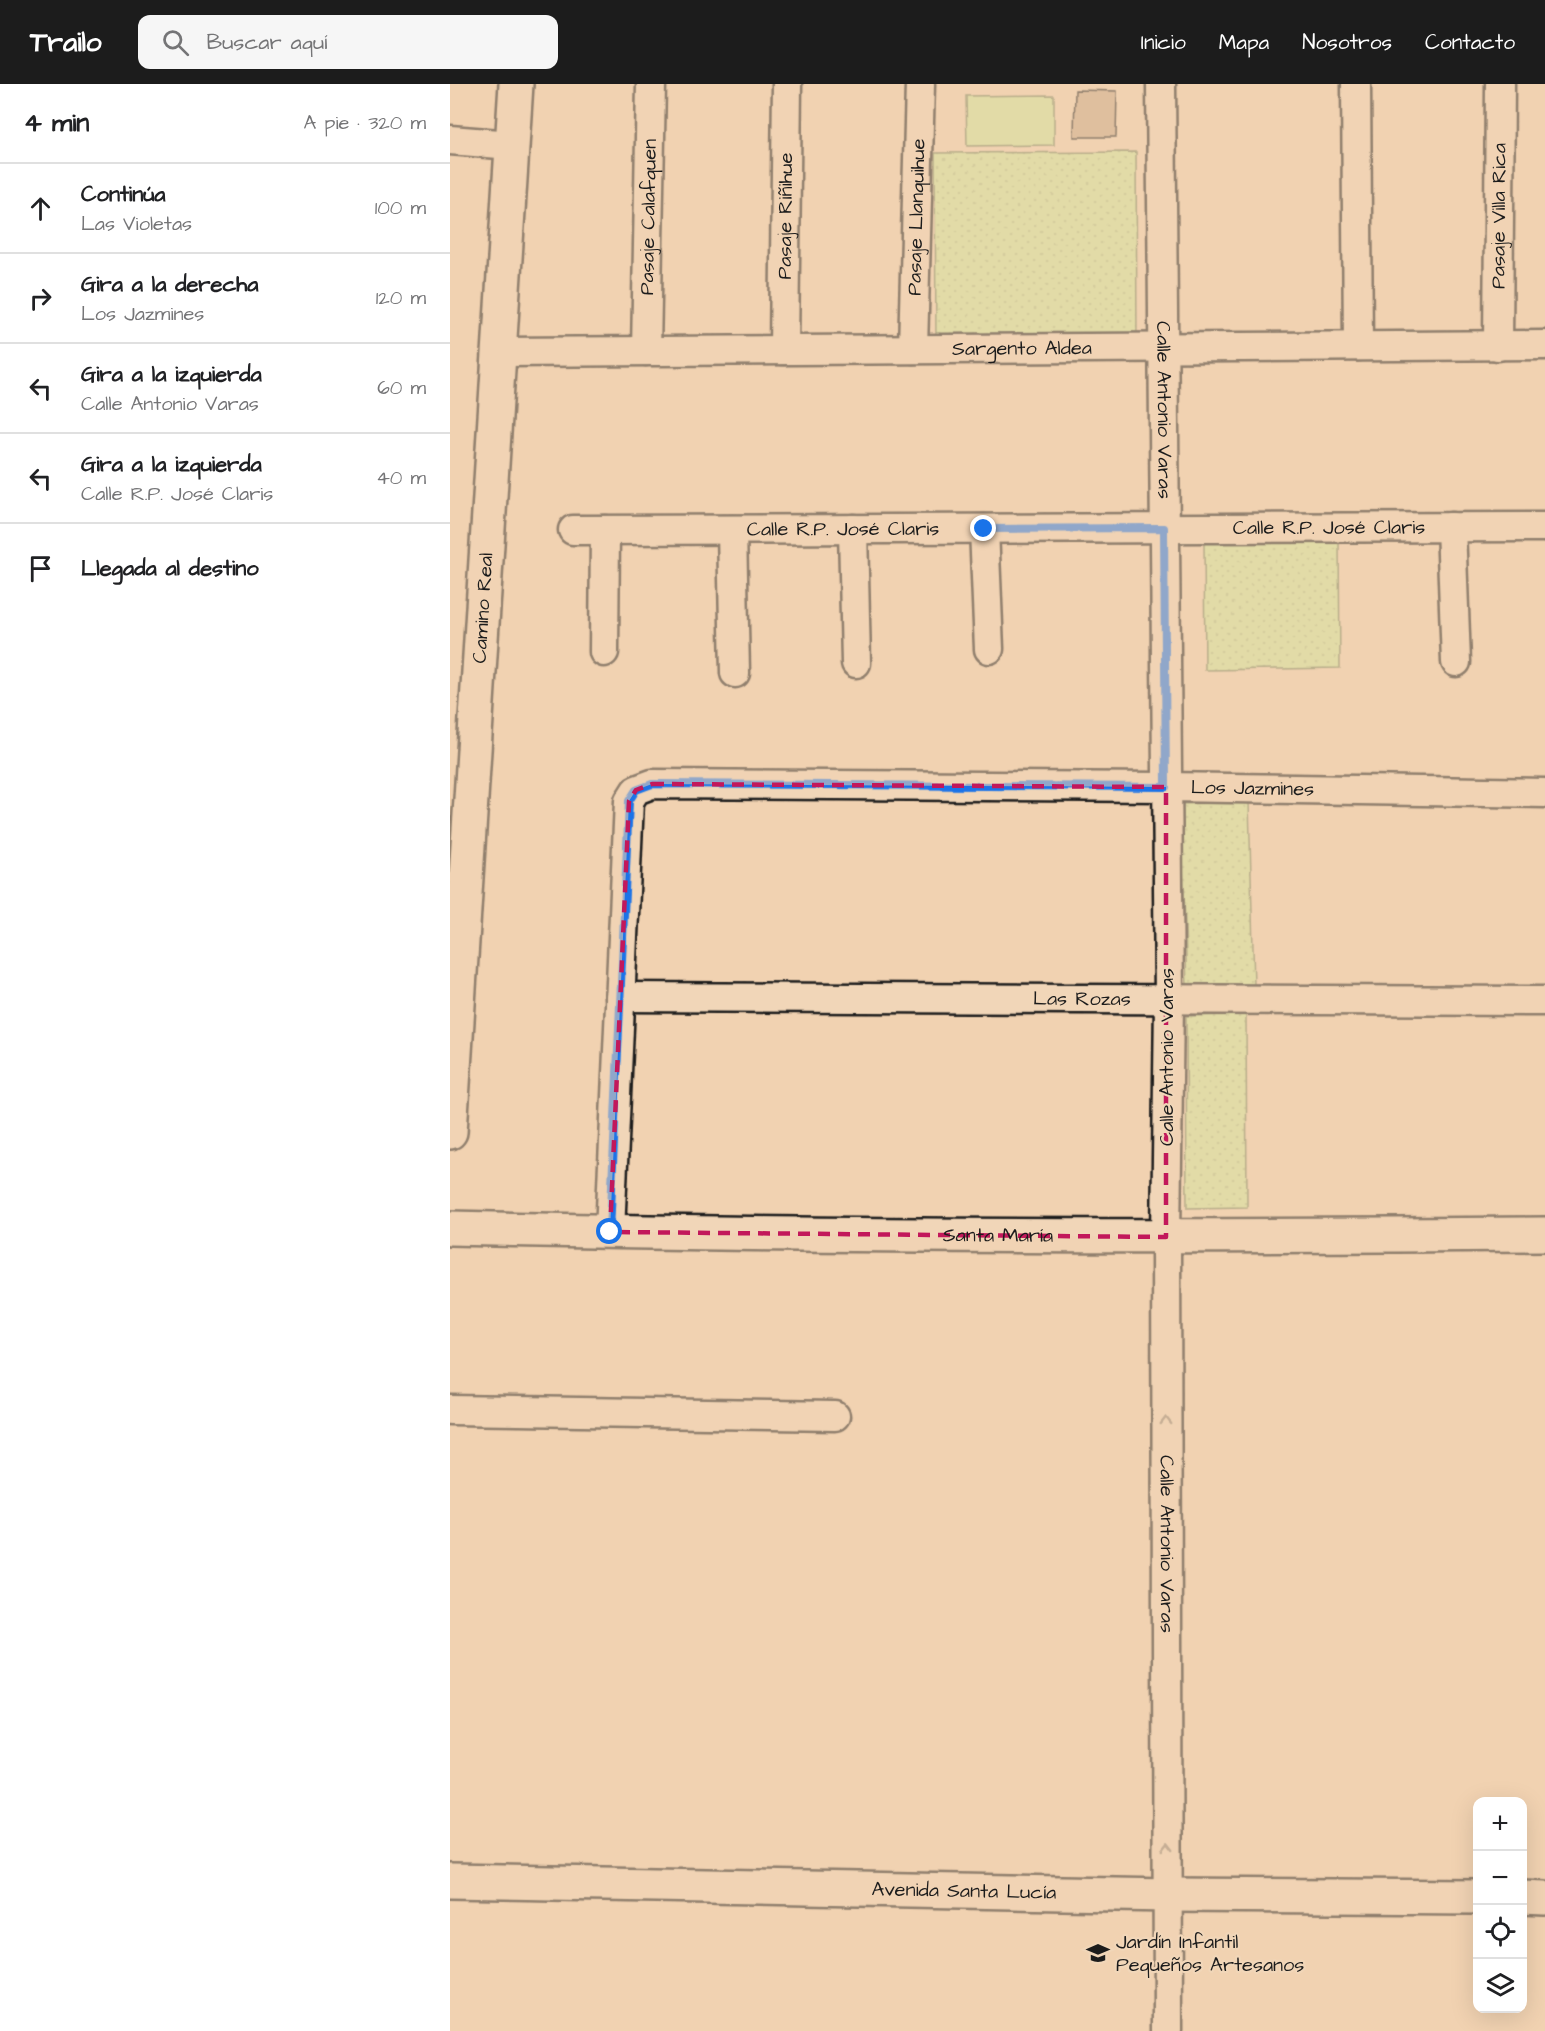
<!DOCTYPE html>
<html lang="es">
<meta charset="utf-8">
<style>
body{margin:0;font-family:"Architects Daughter",sans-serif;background:#f6f6f6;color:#202124}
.controls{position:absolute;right:18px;bottom:18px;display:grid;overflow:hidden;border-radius:12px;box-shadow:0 6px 24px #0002}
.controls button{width:54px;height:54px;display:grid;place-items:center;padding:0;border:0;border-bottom:2px solid #e0e0e0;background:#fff;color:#202124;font:30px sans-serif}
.stop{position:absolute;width:18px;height:18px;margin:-14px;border:4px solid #1a73e8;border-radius:50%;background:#fff}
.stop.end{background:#1a73e8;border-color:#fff;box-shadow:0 2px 6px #0008}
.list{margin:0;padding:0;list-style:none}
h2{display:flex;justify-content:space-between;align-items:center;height:78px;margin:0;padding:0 24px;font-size:26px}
h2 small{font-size:20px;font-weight:400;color:#757577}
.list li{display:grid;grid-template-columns:39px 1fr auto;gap:18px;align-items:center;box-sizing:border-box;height:90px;padding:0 24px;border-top:2px solid #e0e0e0}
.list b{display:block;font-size:22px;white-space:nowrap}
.list p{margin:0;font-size:20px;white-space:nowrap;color:#757577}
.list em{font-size:20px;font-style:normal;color:#757577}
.icon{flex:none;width:33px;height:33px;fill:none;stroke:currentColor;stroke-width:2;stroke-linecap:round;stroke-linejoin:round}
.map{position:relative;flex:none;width:1095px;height:1947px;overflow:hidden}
header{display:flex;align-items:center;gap:36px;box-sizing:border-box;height:84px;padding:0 30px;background:#1c1c1c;color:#fff}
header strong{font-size:28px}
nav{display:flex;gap:33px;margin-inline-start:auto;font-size:21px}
.search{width:420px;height:54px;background:#f6f6f6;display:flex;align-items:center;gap:15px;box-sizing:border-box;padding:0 21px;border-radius:12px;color:#757577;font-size:22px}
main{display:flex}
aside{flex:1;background:#fff}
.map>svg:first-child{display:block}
</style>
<header>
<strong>Trailo</strong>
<div class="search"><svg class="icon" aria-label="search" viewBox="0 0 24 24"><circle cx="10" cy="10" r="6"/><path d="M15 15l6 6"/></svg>Buscar aquí</div>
<nav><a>Inicio</a><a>Mapa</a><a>Nosotros</a><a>Contacto</a></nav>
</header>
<main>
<aside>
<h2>4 min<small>A pie · 320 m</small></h2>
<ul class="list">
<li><svg class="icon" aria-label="ahead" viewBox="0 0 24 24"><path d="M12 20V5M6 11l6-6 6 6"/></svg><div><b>Continúa</b><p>Las Violetas</p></div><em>100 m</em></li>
<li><svg class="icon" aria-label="right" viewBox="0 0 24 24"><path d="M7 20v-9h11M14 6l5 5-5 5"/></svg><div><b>Gira a la derecha</b><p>Los Jazmines</p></div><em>120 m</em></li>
<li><svg class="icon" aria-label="left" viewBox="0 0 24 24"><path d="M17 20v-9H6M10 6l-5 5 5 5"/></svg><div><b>Gira a la izquierda</b><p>Calle Antonio Varas</p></div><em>60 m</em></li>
<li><svg class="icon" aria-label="left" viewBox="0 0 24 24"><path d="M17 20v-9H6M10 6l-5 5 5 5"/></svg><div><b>Gira a la izquierda</b><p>Calle R.P. José Claris</p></div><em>40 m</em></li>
<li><svg class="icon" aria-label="arrive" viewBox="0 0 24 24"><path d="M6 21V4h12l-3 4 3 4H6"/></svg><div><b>Llegada al destino</b></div></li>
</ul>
</aside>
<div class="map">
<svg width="1095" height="1947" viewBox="0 0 1095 1947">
<defs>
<pattern id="park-dots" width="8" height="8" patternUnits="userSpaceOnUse" patternTransform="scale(1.5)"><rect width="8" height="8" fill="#d1e79c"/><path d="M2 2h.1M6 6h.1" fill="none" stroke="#b3c686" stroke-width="1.8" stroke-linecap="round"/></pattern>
</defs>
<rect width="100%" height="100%" fill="#f1d2b1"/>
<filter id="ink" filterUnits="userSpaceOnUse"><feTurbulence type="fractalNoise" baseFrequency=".0167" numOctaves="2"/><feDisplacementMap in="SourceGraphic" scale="12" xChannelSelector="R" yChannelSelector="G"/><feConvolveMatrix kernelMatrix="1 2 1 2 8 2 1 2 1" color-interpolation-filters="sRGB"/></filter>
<g filter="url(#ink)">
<!-- grass -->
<path fill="#d1e79c" stroke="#76825c" stroke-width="1.5" d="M 604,11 L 604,61 L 517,62 L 516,12 Z"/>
<!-- park -->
<g fill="url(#park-dots)" stroke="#76825c" stroke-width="1.5">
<path d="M 686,68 L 687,257 L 486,259 L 485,69 Z"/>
<path d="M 889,458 L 890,584 L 755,586 L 754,459 Z"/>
<path d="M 799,718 L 804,901 L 737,903 L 731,720 Z"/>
<path d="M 796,931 L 797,1123 L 737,1124 L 736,932 Z"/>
</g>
<!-- building -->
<path fill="#caa988" stroke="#1c1c1c" stroke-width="1.5" d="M 625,6 L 667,7 L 666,53 L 624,53 Z"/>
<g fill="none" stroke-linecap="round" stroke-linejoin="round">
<!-- street casing -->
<g stroke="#1c1c1c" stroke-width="33">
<g id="street">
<path id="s1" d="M 711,0 L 719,916 L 716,1153 L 718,1947"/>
<path d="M 906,0 L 908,262"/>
<path d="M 0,56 L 62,61"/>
<path id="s2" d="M 1048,262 L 1050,0"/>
<path id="s3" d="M 463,265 L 470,0"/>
<path id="s4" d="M 334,266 L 337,0"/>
<path id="s5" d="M 196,267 L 201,0"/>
<path id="s6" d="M 50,268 L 1095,261"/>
<path d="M 1001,443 L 1006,578"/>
<path d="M 403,445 L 406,579"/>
<path d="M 534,445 L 539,565"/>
<path id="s7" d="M 123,446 L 1095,443"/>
<path d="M 282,446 L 285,589"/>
<path d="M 154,568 L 155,446"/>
<path id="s8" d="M 170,913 L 1095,917"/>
<path id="s9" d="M 160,1148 L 179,717 L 186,706 L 202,700 L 716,703 L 1095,709"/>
<path d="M 0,1326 L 385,1332"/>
</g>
</g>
<!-- secondary casing -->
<g stroke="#1c1c1c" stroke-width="38">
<g id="secondary">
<path id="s10" d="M 0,1048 L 66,0"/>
<path id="s11" d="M 0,1144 C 365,1153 730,1153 1095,1150"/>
<path id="s12" d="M 0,1797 L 719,1811 L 1028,1813"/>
<path d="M 1072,1813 L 1095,1814"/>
</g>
</g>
<!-- street -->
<use href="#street" stroke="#f1d6b8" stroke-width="28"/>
<!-- secondary -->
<use href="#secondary" stroke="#f1d6b8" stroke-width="33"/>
</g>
<!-- one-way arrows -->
<defs><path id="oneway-chevron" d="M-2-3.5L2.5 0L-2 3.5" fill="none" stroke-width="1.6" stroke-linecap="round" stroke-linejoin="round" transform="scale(1.5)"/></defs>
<g stroke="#918272">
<use href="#oneway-chevron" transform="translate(716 1337) rotate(-90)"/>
<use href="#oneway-chevron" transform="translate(718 1763) rotate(-90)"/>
</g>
</g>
<g fill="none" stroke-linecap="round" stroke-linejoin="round" filter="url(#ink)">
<!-- route -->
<path stroke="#1a73e8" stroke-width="8" d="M 160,1148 L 179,717 L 186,706 L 202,700 L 716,703 L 714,444 L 534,445"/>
</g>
<!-- marked area -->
<path d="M0 0H1095V1947H0ZM 202,700 L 716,703 L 716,1153 L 160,1148 L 179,717 L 186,706 Z" fill="#f1d2b1" fill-opacity=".55" fill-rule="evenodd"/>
<path fill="none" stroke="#c2185b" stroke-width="4.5" stroke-dasharray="12 8" stroke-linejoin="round" d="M 202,700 L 716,703 L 716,1153 L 160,1148 L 179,717 L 186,706 Z"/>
<!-- icons -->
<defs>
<g id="school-bare" transform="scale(1.8)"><path d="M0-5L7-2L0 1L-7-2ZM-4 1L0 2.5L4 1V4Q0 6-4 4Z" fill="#1c1c1c" stroke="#f1d6b8" stroke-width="2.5" paint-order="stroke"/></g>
</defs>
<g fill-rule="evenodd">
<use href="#school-bare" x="648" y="1869"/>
</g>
<g text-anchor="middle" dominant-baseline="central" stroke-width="4.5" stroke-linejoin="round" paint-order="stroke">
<!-- street labels -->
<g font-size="20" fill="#1c1c1c" stroke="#f1d6b8">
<text stroke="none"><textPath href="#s2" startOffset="130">Pasaje Villa Rica</textPath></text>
<text stroke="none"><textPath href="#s5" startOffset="134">Pasaje Calafquen</textPath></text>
<text stroke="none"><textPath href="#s4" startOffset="134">Pasaje Riñihue</textPath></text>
<text stroke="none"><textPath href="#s3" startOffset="132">Pasaje Llanquihue</textPath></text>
<text stroke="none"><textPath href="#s6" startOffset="522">Sargento Aldea</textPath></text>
<text stroke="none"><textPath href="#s1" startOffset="326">Calle Antonio Varas</textPath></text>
<text stroke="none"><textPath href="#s7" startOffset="756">Calle R.P. José Claris</textPath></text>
<text stroke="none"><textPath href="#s7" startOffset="270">Calle R.P. José Claris</textPath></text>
<text stroke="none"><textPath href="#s10" startOffset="525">Camino Real</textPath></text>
<text stroke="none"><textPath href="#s9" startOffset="1062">Los Jazmines</textPath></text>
<text stroke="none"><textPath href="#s8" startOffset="462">Las Rozas</textPath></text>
<text transform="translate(717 973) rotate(-90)">Calle Antonio Varas</text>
<text stroke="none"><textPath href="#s11" startOffset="548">Santa María</textPath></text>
<text stroke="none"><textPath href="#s1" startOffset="1460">Calle Antonio Varas</textPath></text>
<text stroke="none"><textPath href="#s12" startOffset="514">Avenida Santa Lucía</textPath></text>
</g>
<!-- poi labels -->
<g font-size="20" fill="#1c1c1c" stroke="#f1d6b8" text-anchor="start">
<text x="666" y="1858">Jardín Infantil<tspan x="666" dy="23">Pequeños Artesanos</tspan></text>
</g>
</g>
</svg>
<div class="controls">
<button>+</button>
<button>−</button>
<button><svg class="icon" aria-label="locate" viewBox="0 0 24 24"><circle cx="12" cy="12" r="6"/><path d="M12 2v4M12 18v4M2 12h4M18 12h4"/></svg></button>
<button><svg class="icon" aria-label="layers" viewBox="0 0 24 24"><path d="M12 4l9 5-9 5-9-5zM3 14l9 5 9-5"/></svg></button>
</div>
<div class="stop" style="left:160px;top:1148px"></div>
<div class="stop end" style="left:534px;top:445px"></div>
</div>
</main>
